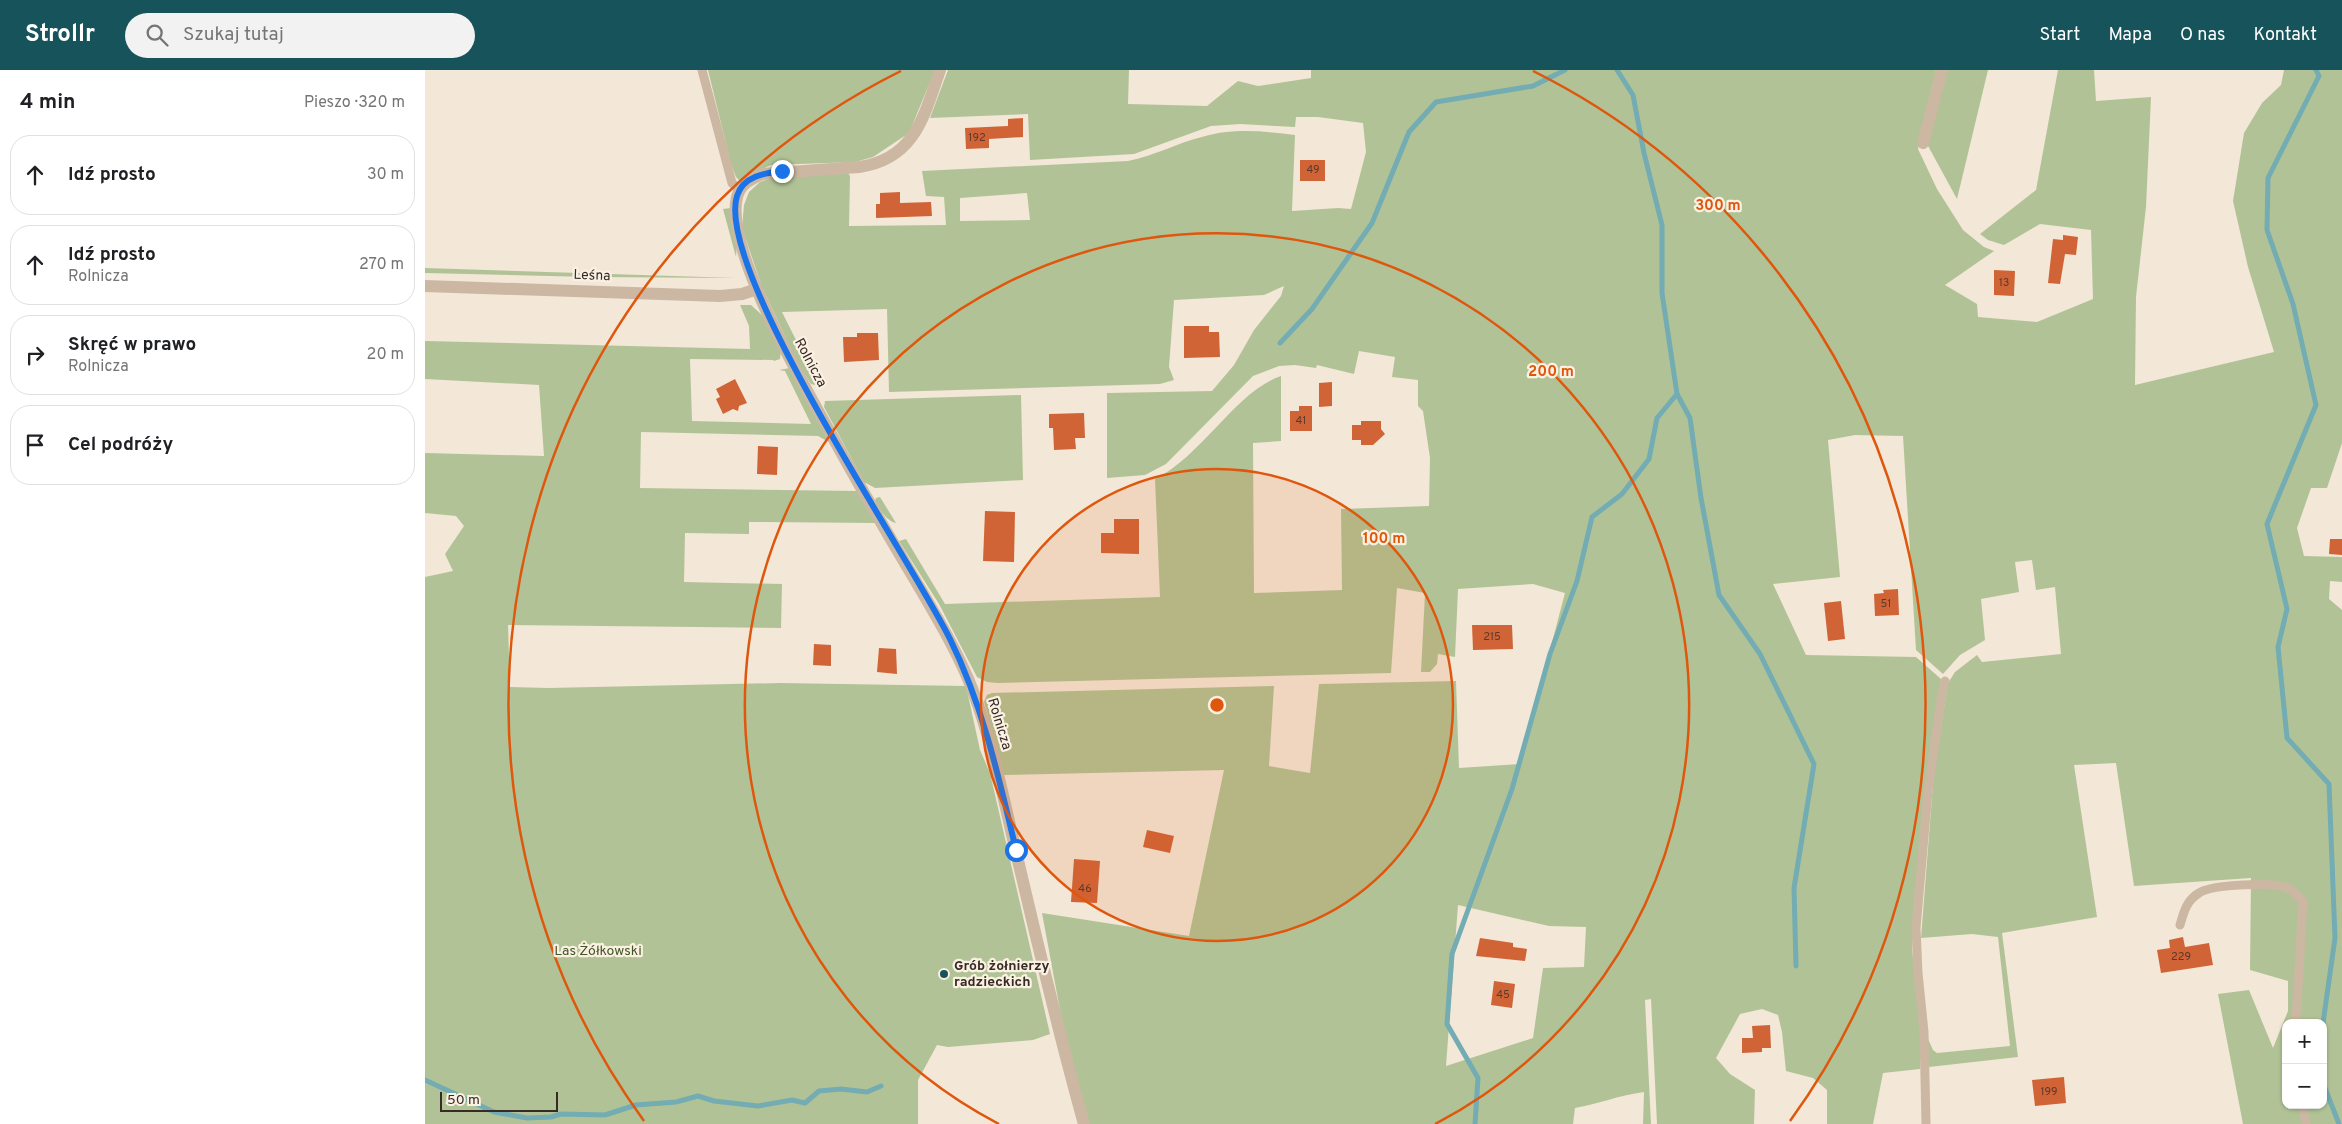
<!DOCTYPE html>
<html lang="pl">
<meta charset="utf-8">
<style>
body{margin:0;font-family:Overpass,sans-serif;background:#f2f2f2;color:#202124}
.controls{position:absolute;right:15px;bottom:15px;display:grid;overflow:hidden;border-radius:10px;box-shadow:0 1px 4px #0004}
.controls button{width:45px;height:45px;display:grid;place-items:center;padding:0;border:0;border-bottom:1px solid #e0e0e0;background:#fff;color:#202124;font:25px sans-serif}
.scale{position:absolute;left:15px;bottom:12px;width:118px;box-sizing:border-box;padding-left:5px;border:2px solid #362b25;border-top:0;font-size:14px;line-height:18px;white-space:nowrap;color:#362b25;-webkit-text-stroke:4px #fbf1e3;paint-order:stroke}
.stop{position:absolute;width:15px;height:15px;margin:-11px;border:4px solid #1a73e8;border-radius:50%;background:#fff}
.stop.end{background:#1a73e8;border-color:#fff;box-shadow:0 1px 5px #0008}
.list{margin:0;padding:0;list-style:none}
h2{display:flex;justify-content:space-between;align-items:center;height:65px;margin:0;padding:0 20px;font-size:21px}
h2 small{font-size:16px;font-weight:400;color:#757577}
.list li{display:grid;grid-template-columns:32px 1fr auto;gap:15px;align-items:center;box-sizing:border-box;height:80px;margin:0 10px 10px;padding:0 10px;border:1px solid #e0e0e0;border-radius:20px}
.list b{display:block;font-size:19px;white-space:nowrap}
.list p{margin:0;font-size:16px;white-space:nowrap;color:#757577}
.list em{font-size:16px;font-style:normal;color:#757577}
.icon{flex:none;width:28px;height:28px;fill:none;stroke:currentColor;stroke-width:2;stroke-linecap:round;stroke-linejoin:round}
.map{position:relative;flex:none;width:1917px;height:1054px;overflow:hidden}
header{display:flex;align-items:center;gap:30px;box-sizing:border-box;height:70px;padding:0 25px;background:#17535b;color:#fff}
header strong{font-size:24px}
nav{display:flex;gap:28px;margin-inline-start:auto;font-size:18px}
.search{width:350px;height:45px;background:#f2f2f2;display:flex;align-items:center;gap:12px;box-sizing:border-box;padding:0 18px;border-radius:28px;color:#757577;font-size:19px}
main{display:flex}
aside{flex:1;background:#fff}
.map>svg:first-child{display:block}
</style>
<header>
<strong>Strollr</strong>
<div class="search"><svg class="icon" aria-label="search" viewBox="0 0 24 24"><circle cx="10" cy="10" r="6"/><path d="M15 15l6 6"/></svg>Szukaj tutaj</div>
<nav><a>Start</a><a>Mapa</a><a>O nas</a><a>Kontakt</a></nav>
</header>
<main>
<aside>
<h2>4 min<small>Pieszo · 320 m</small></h2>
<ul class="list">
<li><svg class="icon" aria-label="ahead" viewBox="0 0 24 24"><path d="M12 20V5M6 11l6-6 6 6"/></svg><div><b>Idź prosto</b></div><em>30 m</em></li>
<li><svg class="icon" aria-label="ahead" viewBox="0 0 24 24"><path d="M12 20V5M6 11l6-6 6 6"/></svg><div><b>Idź prosto</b><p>Rolnicza</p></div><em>270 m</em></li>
<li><svg class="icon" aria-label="right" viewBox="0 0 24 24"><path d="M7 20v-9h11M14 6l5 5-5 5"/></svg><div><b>Skręć w prawo</b><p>Rolnicza</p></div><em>20 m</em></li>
<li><svg class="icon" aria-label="arrive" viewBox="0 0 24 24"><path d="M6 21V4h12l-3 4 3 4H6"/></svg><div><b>Cel podróży</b></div></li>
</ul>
</aside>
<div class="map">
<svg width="1917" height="1054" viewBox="0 0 1917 1054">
<rect width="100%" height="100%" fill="#f3e7d7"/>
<!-- green -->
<g fill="#b1c396" fill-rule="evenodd">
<path d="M 283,0 L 510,0 L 484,63 L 448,87 L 430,92 L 346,95 L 314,110 L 311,107 L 306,94 Z"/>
<path d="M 523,0 L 704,0 L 703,34 L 782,36 L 813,11 L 833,16 L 886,8 L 886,0 L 1511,0 L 1493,79 L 1512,119 L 1538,160 L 1559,177 L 1569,181 L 1520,215 L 1552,234 L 1553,247 L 1612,252 L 1668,229 L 1666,160 L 1615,154 L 1579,175 L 1563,170 L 1555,164 L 1611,120 L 1633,0 L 1669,0 L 1671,31 L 1726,27 L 1721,137 L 1711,227 L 1710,315 L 1849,282 L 1823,197 L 1808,131 L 1819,63 L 1837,33 L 1856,15 L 1859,0 L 1917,0 L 1917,373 L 1902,418 L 1886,418 L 1872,458 L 1879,486 L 1917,487 L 1917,512 L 1905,511 L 1904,529 L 1917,540 L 1917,1054 L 1818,1054 L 1793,924 L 1824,920 L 1848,978 L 1863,941 L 1863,911 L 1825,900 L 1826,808 L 1709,816 L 1691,693 L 1649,695 L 1672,847 L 1577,863 L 1593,987 L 1504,997 L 1502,967 L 1508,980 L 1512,983 L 1585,976 L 1573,867 L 1547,864 L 1496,868 L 1509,701 L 1523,613 L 1530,602 L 1552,585 L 1557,592 L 1636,584 L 1630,517 L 1611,520 L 1607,490 L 1590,492 L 1594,522 L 1556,529 L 1560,570 L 1535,585 L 1518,604 L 1491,580 L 1478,366 L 1430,365 L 1403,370 L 1415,507 L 1348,514 L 1381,585 L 1491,587 L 1516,609 L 1503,695 L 1488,850 L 1487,879 L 1496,961 L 1495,999 L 1458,1003 L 1448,1054 L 1402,1054 L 1402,1020 L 1388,1008 L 1361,1001 L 1357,962 L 1353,945 L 1337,939 L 1315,944 L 1291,988 L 1305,1004 L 1330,1020 L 1329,1054 L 1232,1054 L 1226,929 L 1220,930 L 1226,1054 L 1218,1054 L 1219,1022 C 1195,1025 1173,1034 1150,1038 L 1148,1054 L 662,1054 L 638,956 L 617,843 L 764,866 L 799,700 L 579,705 L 559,632 L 562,625 L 567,623 L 849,616 L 844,696 L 885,703 L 894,614 L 1031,611 L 1034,698 L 1095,694 L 1140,523 L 1108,514 L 1033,519 L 1030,587 L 1013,584 L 1012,594 L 1005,602 L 996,602 L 1000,523 L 972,518 L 966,603 L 573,613 L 562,612 L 552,607 L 514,534 L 474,471 L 481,469 L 520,534 L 735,527 L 730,409 C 778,385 811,321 856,306 L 856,371 L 828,373 L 829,523 L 917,520 L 916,439 L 1004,436 L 1005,388 L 998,341 L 993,336 L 993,310 L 967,307 L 970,287 L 934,281 L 929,304 L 892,295 L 891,298 L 870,295 L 854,296 L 828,306 L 741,394 L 720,405 L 682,408 L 682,323 L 787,321 L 809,295 L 829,260 L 856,226 L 859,216 L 839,225 L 749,230 L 744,297 L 749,310 L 735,314 L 464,322 L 462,239 L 357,242 L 394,316 L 386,314 L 373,294 L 337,217 L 317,158 L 319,135 L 324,122 L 335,112 L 343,109 L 423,103 L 425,106 L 424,156 L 521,155 L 519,127 L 501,126 L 497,101 L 703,91 C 729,86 752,73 777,67 C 807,58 839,61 870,65 L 867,141 L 913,138 L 926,139 L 941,82 L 938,53 L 893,47 L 871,47 L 870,57 L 815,54 L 786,56 L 709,84 L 605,90 L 603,44 L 505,48 ZM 602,123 L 605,150 L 535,151 L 535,128 ZM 1033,835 L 1124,856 L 1161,857 L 1159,897 L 1118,898 L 1108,968 L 1021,996 ZM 1861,953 L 1898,953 L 1898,1035 L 1861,1035 Z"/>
<path d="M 1520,0 L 1563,0 L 1532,129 L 1502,74 Z"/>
<path d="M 306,138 L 312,172 L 311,187 L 298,139 Z"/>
<path d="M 0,198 L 311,208 L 166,207 L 0,203 Z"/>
<path d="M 315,235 L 326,235 L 338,246 L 356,280 L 355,289 L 349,291 L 348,290 L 265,289 L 267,351 L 386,354 L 360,301 L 354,300 L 365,298 L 404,372 L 393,366 L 216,362 L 215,418 L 432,421 L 452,453 L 324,452 L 324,464 L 260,463 L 259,512 L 357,514 L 356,558 L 83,555 L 85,617 L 124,618 L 355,613 L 541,616 L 555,680 L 565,703 L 625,964 L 608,970 L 523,977 L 512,975 L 493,1010 L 493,1054 L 0,1054 L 0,507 L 28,501 L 20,484 L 39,456 L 31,446 L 0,443 L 0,383 L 119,386 L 114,315 L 0,309 L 0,271 L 325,279 L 324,256 Z"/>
<path d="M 596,325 L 598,410 L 450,418 L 439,412 L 399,337 L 400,331 Z"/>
<path d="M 455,427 L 471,453 C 461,451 455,439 450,431 L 451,428 Z"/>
</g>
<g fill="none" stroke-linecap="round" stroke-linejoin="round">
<!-- stream -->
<g stroke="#73acb2" stroke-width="5">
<path d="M 1192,0 L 1208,25 L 1219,83 L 1237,155 L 1237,223 L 1252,324 L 1265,348 L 1276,428 L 1294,525 L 1335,584 L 1389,694 L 1369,818 L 1371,896"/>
<path d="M 1891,0 L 1894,6 L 1843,108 L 1842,160 L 1868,234 L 1891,335 L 1842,454 L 1862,539 L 1853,577 L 1862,668 L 1904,714 L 1910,868 L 1898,953"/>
<path d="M 855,273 L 887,239 L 947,153 L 984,62 L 1011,32 L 1108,16 L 1140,0"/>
<path d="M 0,1010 L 69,1042 L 102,1048 L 126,1047 L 136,1044 L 180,1045 L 211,1035 L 251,1032 L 273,1026 L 289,1031 L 333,1036 L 367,1030 L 380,1033 L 394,1021 L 416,1019 L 442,1022 L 456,1016"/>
<path d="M 1898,1013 L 1914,1054"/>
<path d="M 1050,1054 L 1053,1008 L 1022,954 L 1027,884 L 1087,719 L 1125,584 L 1152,511 L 1167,447 L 1197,424 L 1224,389 L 1232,348 L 1252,324"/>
</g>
</g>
<!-- building -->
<g fill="#d16437">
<path d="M 598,48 L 598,67 L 564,69 L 564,78 L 541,79 L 540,58 L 583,56 L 583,49 Z"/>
<rect x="875" y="90" width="25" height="21"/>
<path d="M 475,122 L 475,133 L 506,132 L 507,146 L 451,148 L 451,134 L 455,134 L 455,123 Z"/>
<path d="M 1638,165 L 1653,167 L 1651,185 L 1640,184 L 1635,214 L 1623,213 L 1628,169 L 1638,170 Z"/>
<path d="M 1569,200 L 1590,201 L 1589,226 L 1569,225 Z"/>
<path d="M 759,256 L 784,256 L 784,262 L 794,262 L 795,287 L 759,288 Z"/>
<path d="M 432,263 L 453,263 L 454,290 L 419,292 L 418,267 L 432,267 Z"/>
<path d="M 310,309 L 322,333 L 314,336 L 313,341 L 308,339 L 298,344 L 291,329 L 295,327 L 291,319 Z"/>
<path d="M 907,312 L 907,336 L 894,337 L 894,313 Z"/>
<path d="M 874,336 L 887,336 L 887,361 L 865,361 L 865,341 L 874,341 Z"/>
<path d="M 659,343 L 660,368 L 650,368 L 651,379 L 629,380 L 628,358 L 624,358 L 624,344 Z"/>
<path d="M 936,351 L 956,351 L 956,359 L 960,364 L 948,375 L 936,375 L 936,370 L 927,370 L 927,355 L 936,355 Z"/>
<path d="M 333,376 L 353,377 L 352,405 L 332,404 Z"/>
<path d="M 560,441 L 590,442 L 589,492 L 558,491 Z"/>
<path d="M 689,449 L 714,449 L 714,484 L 676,483 L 676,463 L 689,463 Z"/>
<path d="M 1905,469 L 1917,469 L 1917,485 L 1904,484 Z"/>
<path d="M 1473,519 L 1474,545 L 1450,546 L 1449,524 L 1459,523 L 1458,520 Z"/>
<path d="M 1416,531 L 1420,569 L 1403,571 L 1399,533 Z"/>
<path d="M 1047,555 L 1087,555 L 1088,579 L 1048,580 Z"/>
<path d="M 389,574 L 406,575 L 406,596 L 388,595 Z"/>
<path d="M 454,578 L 471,579 L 472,604 L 452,602 Z"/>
<path d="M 722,760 L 749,766 L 745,783 L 718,777 Z"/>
<path d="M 649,789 L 675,791 L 672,833 L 646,832 Z"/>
<path d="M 1758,867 L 1760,877 L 1784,873 L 1788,895 L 1736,903 L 1732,880 L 1745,878 L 1744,870 Z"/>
<path d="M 1055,868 L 1088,873 L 1088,877 L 1102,879 L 1100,891 L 1051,886 Z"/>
<path d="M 1069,911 L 1090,914 L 1087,938 L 1066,935 Z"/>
<path d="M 1345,955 L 1346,978 L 1337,978 L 1337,982 L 1317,983 L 1317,968 L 1328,968 L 1327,956 Z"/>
<path d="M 1639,1007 L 1641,1033 L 1610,1036 L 1607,1010 Z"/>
</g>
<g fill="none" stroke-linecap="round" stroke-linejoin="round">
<!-- service -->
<g stroke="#ccb7a2" stroke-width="9">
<path d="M 277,0 L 307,113 L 315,120"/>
<path d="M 1755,855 C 1759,841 1762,830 1774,823 C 1788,814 1848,812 1863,818 C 1868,820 1873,827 1878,831 L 1871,953"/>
<path d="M 1877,1035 L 1881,1054"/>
<path d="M 1501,1054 L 1499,962 L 1493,903 L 1491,858 L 1503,721 L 1517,623 L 1520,611"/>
</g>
<!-- minor -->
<g stroke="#ccb7a2" stroke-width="12">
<path d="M 515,0 C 499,46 490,89 434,97 L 337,104 C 326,109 315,114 312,127 C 298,182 389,332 417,384 C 441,427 465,468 490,510 C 511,546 533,582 548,621 C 568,674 579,731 592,786 C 613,876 634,965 659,1054"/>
<path d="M 1498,73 L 1517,0"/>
<path d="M 0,216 L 295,226 L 317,224 L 332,219"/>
</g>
</g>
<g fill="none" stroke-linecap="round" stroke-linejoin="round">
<!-- route -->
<path stroke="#1a73e8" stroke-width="6" d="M 357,101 C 340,103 318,106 312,126 C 289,200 486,489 525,569 C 558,636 574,708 591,780"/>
</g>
<!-- distance rings -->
<circle cx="792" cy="635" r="236" fill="#df570d" fill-opacity=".12"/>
<g fill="none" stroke="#df570d" stroke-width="2.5">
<circle cx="792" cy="635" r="236"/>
<path d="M574 1054A472 472 0 1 1 1010 1054"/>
<path d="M219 1051A708 708 0 0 1 476 1M1108 1A708 708 0 0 1 1365 1051"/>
</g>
<!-- markers -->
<circle fill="#17535b" stroke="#fbf1e3" stroke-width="2" cx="519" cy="904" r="5"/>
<g text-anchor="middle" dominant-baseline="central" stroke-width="4.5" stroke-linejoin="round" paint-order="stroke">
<!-- number labels -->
<g font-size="11" fill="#5d392a">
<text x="552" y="68">192</text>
<text x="888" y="100">49</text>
<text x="1579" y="213">13</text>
<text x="876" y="351">41</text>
<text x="1461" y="534">51</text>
<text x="1067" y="567">215</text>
<text x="660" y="819">46</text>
<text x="1756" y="887">229</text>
<text x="1078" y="925">45</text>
<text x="1624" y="1022">199</text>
</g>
<!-- street labels -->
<g font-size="14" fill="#362b25" stroke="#fbf1e3">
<text transform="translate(167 206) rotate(2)">Leśna</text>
<text transform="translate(385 293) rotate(62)">Rolnicza</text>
<text transform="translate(574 654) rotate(73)">Rolnicza</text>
</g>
<!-- park labels -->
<g font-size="14" fill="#425627" stroke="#fbf1e3">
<text x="173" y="881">Las Żółkowski</text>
</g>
<!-- poi labels -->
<g font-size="14" font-weight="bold" fill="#362b25" stroke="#fbf1e3" text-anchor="start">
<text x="529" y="896">Grób żołnierzy<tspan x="529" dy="16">radzieckich</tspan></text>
</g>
</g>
<circle cx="792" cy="635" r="8" fill="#df570d" stroke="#fbf1e3" stroke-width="2.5"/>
<g font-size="15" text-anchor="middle" font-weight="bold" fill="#df570d" stroke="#fbf1e3" stroke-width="4.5" stroke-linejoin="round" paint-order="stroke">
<text x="1293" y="140">300 m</text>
<text x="1126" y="306">200 m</text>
<text x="959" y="473">100 m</text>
</g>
</svg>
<div class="controls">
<button>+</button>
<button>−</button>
</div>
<div class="scale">50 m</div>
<div class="stop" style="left:591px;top:780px"></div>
<div class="stop end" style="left:357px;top:101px"></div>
</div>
</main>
